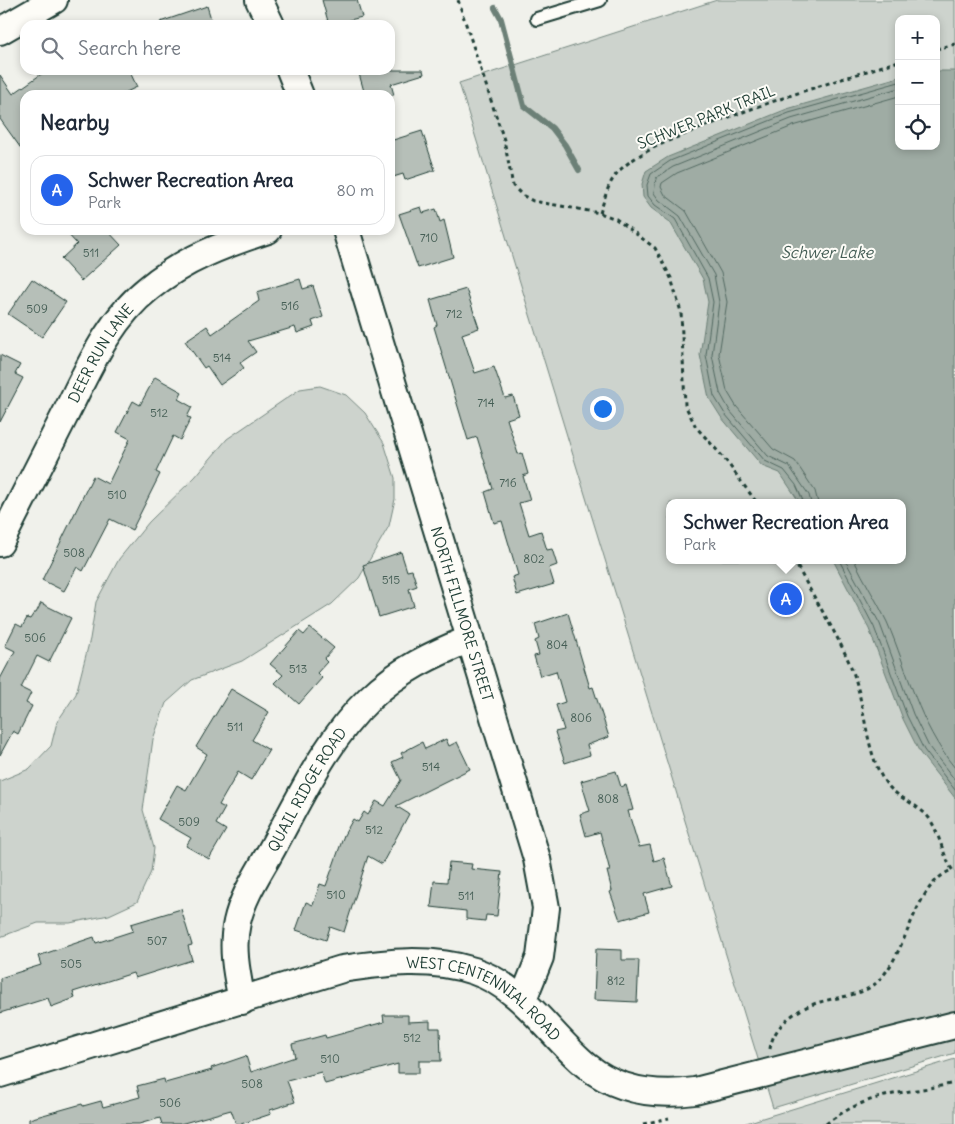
<!DOCTYPE html>
<meta charset="utf-8">
<style>
body{margin:0;font-family:Delius,sans-serif;background:#f6f6f7;color:#1f2937}
.controls{position:absolute;right:15px;top:15px;display:grid;overflow:hidden;border-radius:10px;box-shadow:0 2px 8px #0003}
.controls button{width:45px;height:45px;display:grid;place-items:center;padding:0;border:0;border-bottom:1px solid #e0e1e3;background:#fff;color:#1f2937;font:25px sans-serif}
.you{position:absolute;left:602px;top:408px;width:18px;height:18px;margin:-12px;border:4px solid #fff;border-radius:50%;background:#1a73e8;box-shadow:0 0 0 8px #1a73e833}
.badge{display:grid;place-items:center;width:32px;height:32px;border-radius:50%;background:#2563eb;color:#fff;font-size:16px;font-weight:700}
.pin{position:absolute;translate:-50% -50%;border:2px solid #fff;box-shadow:0 1px 5px #0006}
.popup{position:absolute;left:666px;top:499px;width:240px;height:65px;box-sizing:border-box;display:grid;place-content:center;border-radius:10px;background:#fff;filter:drop-shadow(0 1px 4px #0005);font-size:16px;white-space:nowrap;color:#747a83}
.popup b{font-size:19px;color:#1f2937}
.popup::after{content:'';position:absolute;left:50%;top:100%;margin-left:-10px;border:10px solid transparent;border-top-color:#fff}
.list{margin:0;padding:0;list-style:none}
h2{display:flex;justify-content:space-between;align-items:center;height:65px;margin:0;padding:0 20px;font-size:21px}
h2 small{font-size:16px;font-weight:400;color:#747a83}
.list li{display:grid;grid-template-columns:32px 1fr auto;gap:15px;align-items:center;box-sizing:border-box;height:70px;margin:0 10px 10px;padding:0 10px;border:1px solid #e0e1e3;border-radius:15px}
.list b{display:block;font-size:19px;white-space:nowrap}
.list p{margin:0;font-size:16px;white-space:nowrap;color:#747a83}
.list em{font-size:16px;font-style:normal;color:#747a83}
.icon{flex:none;width:28px;height:28px;fill:none;stroke:currentColor;stroke-width:2;stroke-linecap:round;stroke-linejoin:round}
.map{position:relative;flex:none;width:955px;height:1124px;overflow:hidden}
.search{position:absolute;background:#fff;box-shadow:0 2px 8px #0003;left:20px;top:20px;width:375px;height:55px;display:flex;align-items:center;gap:12px;box-sizing:border-box;padding:0 18px;border-radius:15px;color:#747a83;font-size:19px}
.panel{position:absolute;background:#fff;box-shadow:0 2px 8px #0003;left:20px;top:90px;width:375px;height:145px;border-radius:15px}
.map>svg:first-child{display:block}
</style>
<div class="map">
<svg width="955" height="1124" viewBox="0 0 955 1124">
<rect width="100%" height="100%" fill="#f0f1eb"/>
<filter id="ink" filterUnits="userSpaceOnUse"><feTurbulence type="fractalNoise" baseFrequency=".02" numOctaves="2"/><feDisplacementMap in="SourceGraphic" scale="10" xChannelSelector="R" yChannelSelector="G"/><feConvolveMatrix kernelMatrix="1 2 1 2 8 2 1 2 1" color-interpolation-filters="sRGB"/></filter>
<g filter="url(#ink)">
<!-- green -->
<g fill="#cdd3cd" stroke="#768880" fill-rule="evenodd">
<path d="M 717,0 L 955,0 L 955,1053 L 773,1108 L 459,83 ZM 899,19 L 936,19 L 936,146 L 899,146 ZM 670,503 L 902,503 L 902,560 L 670,560 Z"/>
<path d="M 320,386 L 346,395 L 365,413 L 384,443 L 395,478 L 395,499 L 389,526 L 359,578 L 332,604 L 242,661 L 192,680 L 166,703 L 153,739 L 143,810 L 154,848 L 151,872 L 137,902 L 109,915 L 70,923 L 38,923 L 0,937 L 0,781 L 29,769 L 51,746 L 57,722 L 76,694 L 90,639 L 96,602 L 119,559 L 149,522 L 195,477 L 227,439 L 300,389 Z"/>
<path d="M 955,1059 L 955,1124 L 743,1124 Z"/>
</g>
<!-- water -->
<path fill="#9faca4" stroke="#6c8077" d="M 936,71 L 955,71 L 955,798 L 920,753 L 903,719 L 869,629 L 833,560 L 902,560 L 902,503 L 800,503 L 780,473 L 762,466 L 721,417 L 709,398 L 700,355 L 708,302 L 703,279 L 670,222 L 651,208 L 643,197 L 642,184 L 646,171 L 668,157 L 787,109 L 899,77 L 899,146 L 936,146 Z"/>
<g fill="none" stroke-linecap="round" stroke-linejoin="round">
<!-- shore -->
<g stroke="#526961" stroke-width="1">
<path d="M 804,503 L 796,485 L 784,470 L 765,461 L 725,414 L 714,396 L 706,355 L 713,302 L 708,278 L 675,219 L 655,205 L 648,196 L 647,185 L 651,174 L 670,161 L 789,113 L 899,82"/>
<path d="M 811,503 L 809,495 L 789,466 L 768,456 L 730,411 L 720,393 L 712,355 L 719,302 L 714,275 L 680,216 L 659,200 L 654,193 L 656,178 L 673,167 L 791,119 L 899,88"/>
<path d="M 818,503 L 815,491 L 795,461 L 773,449 L 736,406 L 727,391 L 719,354 L 727,302 L 721,273 L 686,211 L 665,195 L 661,187 L 662,183 L 677,173 L 793,126 L 899,96"/>
<path d="M 839,560 L 874,627 L 907,716 L 924,750 L 955,790"/>
<path d="M 845,560 L 880,624 L 913,714 L 929,747 L 955,780"/>
<path d="M 854,560 C 864,581 877,601 887,622 C 909,673 918,723 955,768"/>
</g>
<!-- stream -->
<path stroke="#6c8077" stroke-width="6" d="M 495,8 L 501,19 L 524,106 L 552,128 L 565,145 L 579,170"/>
</g>
<!-- building -->
<g fill="#b6bfb8" stroke="#1f3d34">
<path d="M 322,0 L 357,0 L 362,17 L 329,25 Z"/>
<path d="M 207,6 L 213,25 L 161,25 L 160,22 Z"/>
<path d="M 47,70 L 129,70 L 137,87 L 120,95 L 25,95 L 25,154 L 0,119 L 0,75 L 13,94 Z"/>
<path d="M 358,70 L 423,70 L 424,74 L 391,84 L 394,95 L 365,95 Z"/>
<path d="M 422,131 L 435,170 L 405,180 L 403,174 L 390,178 L 390,141 Z"/>
<path d="M 421,207 L 423,213 L 436,209 L 440,222 L 444,220 L 453,257 L 418,268 L 399,214 Z"/>
<path d="M 64,230 L 107,230 L 121,245 L 81,281 L 61,259 L 77,244 Z"/>
<path d="M 32,279 L 66,302 L 42,337 L 8,314 Z"/>
<path d="M 300,279 L 303,289 L 313,286 L 323,317 L 312,321 L 314,327 L 297,333 L 295,327 L 248,341 L 256,352 L 240,363 L 244,368 L 220,385 L 207,366 L 204,368 L 185,341 L 207,326 L 212,334 L 259,301 L 257,292 Z"/>
<path d="M 466,289 L 479,328 L 462,334 L 475,373 L 494,367 L 505,398 L 513,396 L 519,415 L 507,419 L 518,454 L 522,453 L 528,474 L 523,476 L 530,500 L 519,503 L 529,535 L 541,531 L 547,550 L 552,549 L 557,565 L 549,568 L 554,584 L 517,595 L 512,577 L 518,575 L 502,521 L 494,523 L 485,492 L 493,489 L 477,437 L 468,440 L 434,327 L 437,325 L 430,300 Z"/>
<path d="M 0,355 L 20,365 L 15,374 L 23,378 L 0,422 Z"/>
<path d="M 155,377 L 182,392 L 178,399 L 192,407 L 187,417 L 191,418 L 180,440 L 173,436 L 156,472 L 160,474 L 132,530 L 110,519 L 83,571 L 77,567 L 64,591 L 42,580 L 93,476 L 108,484 L 130,439 L 117,432 L 133,401 L 140,405 Z"/>
<path d="M 401,552 L 407,571 L 412,570 L 417,586 L 409,589 L 414,606 L 379,617 L 363,565 Z"/>
<path d="M 41,603 L 71,618 L 49,662 L 37,656 L 21,688 L 31,693 L 26,703 L 32,706 L 18,734 L 13,731 L 0,755 L 0,679 L 15,651 L 5,646 L 16,624 L 22,627 L 27,618 L 30,619 L 34,613 L 36,613 Z"/>
<path d="M 568,613 L 590,688 L 593,687 L 609,737 L 587,745 L 590,755 L 565,763 L 555,732 L 564,730 L 556,705 L 565,702 L 556,671 L 540,676 L 534,656 L 539,655 L 535,641 L 539,639 L 535,624 Z"/>
<path d="M 310,628 L 334,648 L 324,659 L 327,662 L 317,673 L 322,678 L 299,704 L 275,683 L 283,675 L 270,664 L 299,631 L 304,635 Z"/>
<path d="M 231,689 L 269,712 L 252,740 L 269,750 L 251,780 L 238,772 L 219,805 L 225,808 L 216,824 L 226,830 L 209,859 L 186,846 L 191,838 L 158,819 L 177,785 L 186,790 L 207,754 L 196,747 Z"/>
<path d="M 446,739 L 449,746 L 457,742 L 470,769 L 396,806 L 409,814 L 382,864 L 368,856 L 344,932 L 330,927 L 326,940 L 296,930 L 306,902 L 313,905 L 320,884 L 326,886 L 344,835 L 353,819 L 358,822 L 364,812 L 368,815 L 376,801 L 385,806 L 401,780 L 392,762 L 403,757 L 401,753 L 422,742 L 425,749 Z"/>
<path d="M 616,771 L 621,787 L 626,785 L 633,810 L 628,811 L 639,847 L 650,845 L 654,861 L 664,858 L 672,886 L 644,894 L 649,912 L 620,920 L 610,892 L 612,891 L 607,871 L 610,871 L 600,832 L 586,836 L 580,814 L 590,811 L 581,781 Z"/>
<path d="M 449,862 L 472,864 L 471,869 L 502,872 L 497,916 L 486,915 L 485,921 L 466,919 L 466,911 L 431,907 L 434,881 L 447,882 Z"/>
<path d="M 181,909 L 192,945 L 188,946 L 192,960 L 135,978 L 133,973 L 73,992 L 75,998 L 51,1007 L 48,998 L 0,1013 L 0,978 L 41,965 L 38,956 L 94,937 L 96,943 L 133,931 L 131,924 Z"/>
<path d="M 596,949 L 622,950 L 622,960 L 639,960 L 637,1002 L 594,1000 Z"/>
<path d="M 383,1015 L 408,1015 L 408,1022 L 430,1021 L 430,1028 L 440,1028 L 441,1061 L 419,1061 L 419,1073 L 398,1073 L 398,1064 L 325,1084 L 321,1072 L 287,1081 L 295,1102 L 270,1110 L 271,1114 L 241,1124 L 236,1124 L 231,1110 L 180,1124 L 162,1124 L 160,1118 L 139,1124 L 29,1124 L 29,1119 L 82,1104 L 83,1106 L 101,1101 L 103,1107 L 140,1097 L 137,1086 L 164,1079 L 165,1083 L 212,1070 L 211,1068 L 246,1056 L 251,1072 L 295,1057 L 292,1044 L 325,1035 L 326,1038 L 384,1022 Z"/>
</g>
<g fill="none" stroke-linecap="round" stroke-linejoin="round">
<!-- lane casing -->
<g stroke="#1f3d34" stroke-width="16">
<path id="lane" d="M 537,19 L 600,0"/>
</g>
<!-- street casing -->
<g stroke="#1f3d34" stroke-width="30">
<g id="street">
<path d="M 259,0 L 271,25"/>
<path d="M 0,31 L 54,0"/>
<path d="M 290,70 L 300,95"/>
<path id="s1" d="M 346,230 L 537,859 L 546,908 L 540,957 L 523,999"/>
<path id="s2" d="M 0,543 C 21,501 43,459 64,417 C 87,372 108,320 149,288 C 184,259 225,244 268,230"/>
<path id="s3" d="M 242,1001 C 237,975 231,948 237,922 C 243,895 260,871 273,847 C 301,796 327,739 370,698 C 399,670 433,654 470,639"/>
<path id="s4" d="M 0,1074 L 342,969 C 387,962 430,957 474,971 C 524,988 549,1035 587,1066 C 618,1091 657,1096 695,1091 L 955,1025"/>
</g>
</g>
<!-- path -->
<g stroke="#1f3d34" stroke-width="3" stroke-dasharray="4 4" stroke-linecap="butt">
<path d="M 458,0 L 504,140 L 513,186 L 522,195 L 533,201 L 600,213 L 616,219 L 655,248 L 671,278 L 681,312 L 685,405 L 696,427 L 724,458 L 757,503"/>
<path d="M 936,49 L 955,44"/>
<path d="M 600,213 C 605,198 608,181 621,169 C 642,150 675,138 701,128 C 766,102 832,82 899,61"/>
<path d="M 794,560 C 812,596 839,635 853,672 C 865,705 866,754 885,782 C 896,798 917,803 929,818 C 940,833 944,862 955,873"/>
<path d="M 770,1049 C 773,1025 798,1008 820,1002 C 837,997 860,996 875,984 C 909,955 912,885 952,870"/>
<path d="M 643,1124 L 669,1118"/>
<path d="M 826,1124 C 868,1091 906,1094 955,1083"/>
</g>
<!-- lane -->
<use href="#lane" stroke="#fdfcf7" stroke-width="12"/>
<!-- street -->
<use href="#street" stroke="#fdfcf7" stroke-width="26"/>
</g>
</g>
<g text-anchor="middle" dominant-baseline="central" stroke-width="4" stroke-linejoin="round" paint-order="stroke">
<!-- number labels -->
<g font-size="12" fill="#455e55">
<text x="429" y="237">710</text>
<text x="91" y="252">511</text>
<text x="290" y="305">516</text>
<text x="37" y="308">509</text>
<text x="454" y="313">712</text>
<text x="222" y="357">514</text>
<text x="486" y="402">714</text>
<text x="159" y="412">512</text>
<text x="508" y="482">716</text>
<text x="117" y="494">510</text>
<text x="74" y="552">508</text>
<text x="534" y="558">802</text>
<text x="391" y="579">515</text>
<text x="35" y="637">506</text>
<text x="557" y="644">804</text>
<text x="298" y="668">513</text>
<text x="581" y="717">806</text>
<text x="235" y="726">511</text>
<text x="431" y="766">514</text>
<text x="608" y="798">808</text>
<text x="189" y="821">509</text>
<text x="374" y="829">512</text>
<text x="336" y="894">510</text>
<text x="466" y="895">511</text>
<text x="157" y="940">507</text>
<text x="71" y="963">505</text>
<text x="616" y="980">812</text>
<text x="412" y="1037">512</text>
<text x="330" y="1058">510</text>
<text x="252" y="1083">508</text>
<text x="170" y="1102">506</text>
</g>
<!-- street labels -->
<g font-size="15" fill="#1f3d34" stroke="#fdfcf7">
<text transform="translate(706 117) rotate(-22)">SCHWER PARK TRAIL</text>
<text stroke="none"><textPath href="#s2" startOffset="215">DEER RUN LANE</textPath></text>
<text stroke="none"><textPath href="#s1" startOffset="401">NORTH FILLMORE STREET</textPath></text>
<text stroke="none"><textPath href="#s3" startOffset="230">QUAIL RIDGE ROAD</textPath></text>
<text stroke="none"><textPath href="#s4" startOffset="511">WEST CENTENNIAL ROAD</textPath></text>
</g>
<!-- water labels -->
<g font-size="16" font-style="italic" fill="#455e56" stroke="#fdfcf7">
<text x="827" y="252">Schwer Lake</text>
</g>
</g>
</svg>
<div class="controls">
<button>+</button>
<button>−</button>
<button><svg class="icon" aria-label="locate" viewBox="0 0 24 24"><circle cx="12" cy="12" r="6"/><path d="M12 2v4M12 18v4M2 12h4M18 12h4"/></svg></button>
</div>
<div class="you"></div>
<div class="pin badge" style="left:786px;top:599px">A</div>
<div class="popup"><b>Schwer Recreation Area</b>Park</div>
<div class="search"><svg class="icon" aria-label="search" viewBox="0 0 24 24"><circle cx="10" cy="10" r="6"/><path d="M15 15l6 6"/></svg>Search here</div>
<section class="panel">
<h2>Nearby<small></small></h2>
<ul class="list">
<li><span class="badge">A</span><div><b>Schwer Recreation Area</b><p>Park</p></div><em>80 m</em></li>
</ul>
</section>
</div>
